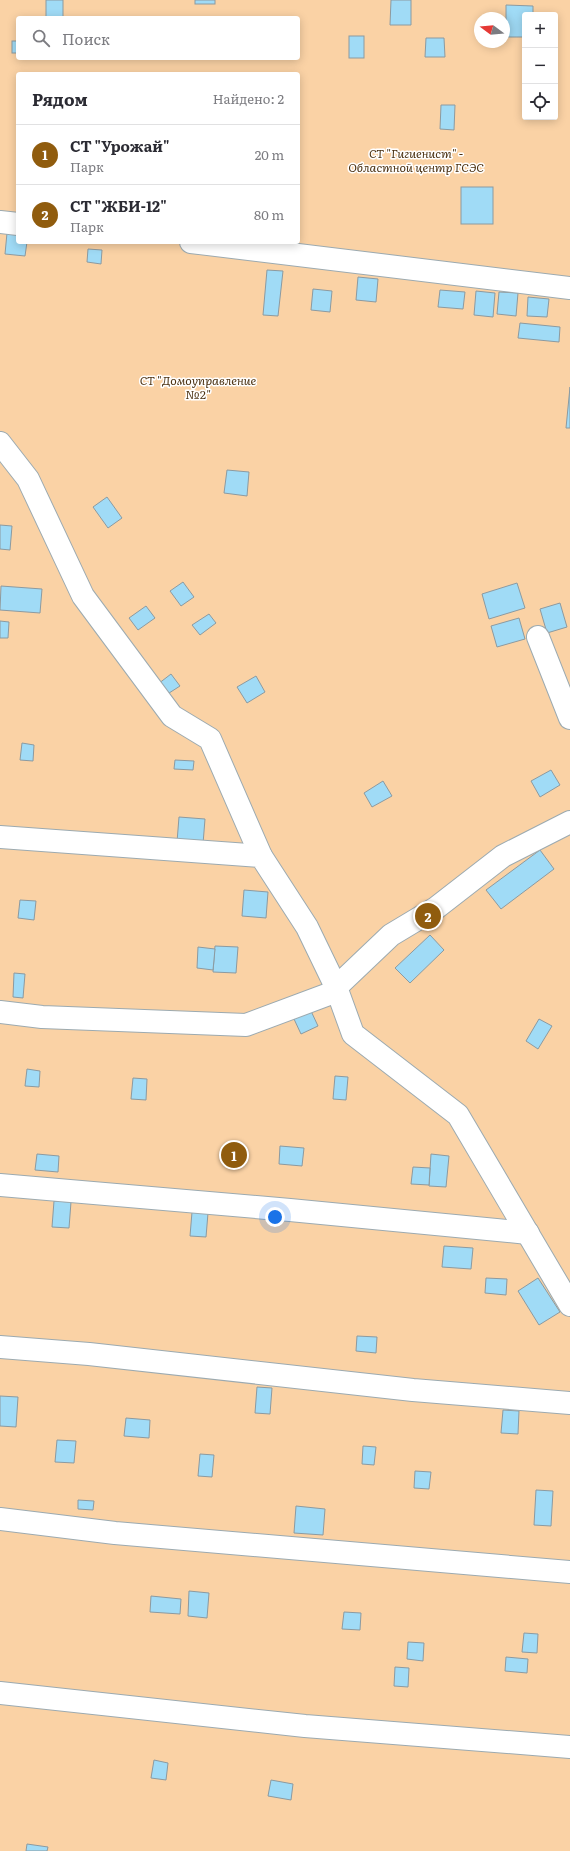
<!DOCTYPE html>
<html lang="ru">
<meta charset="utf-8">
<style>
body{margin:0;font-family:Literata,serif;background:#f2f2f3;color:#2b2b33}
.controls{position:absolute;right:12px;top:12px;display:grid;overflow:hidden;border-radius:4px;box-shadow:0 2px 10px #0003}
.controls button{width:36px;height:36px;display:grid;place-items:center;padding:0;border:0;border-bottom:1px solid #e1e1e2;background:#fff;color:#2b2b33;font:20px sans-serif}
.compass{position:absolute;left:474px;top:12px;width:36px;height:36px;border-radius:50%;background:#fff;box-shadow:0 2px 10px #0003;rotate:286deg}
.you{position:absolute;left:275px;top:1217px;width:14px;height:14px;margin:-10px;border:3px solid #fff;border-radius:50%;background:#1a73e8;box-shadow:0 0 0 6px #1a73e833}
.badge{display:grid;place-items:center;width:26px;height:26px;border-radius:50%;background:#905c0e;color:#fff;font-size:13px;font-weight:700}
.pin{position:absolute;translate:-50% -50%;border:2px solid #fff;box-shadow:0 1px 4px #0006}
.list{margin:0;padding:0;list-style:none}
h2{display:flex;justify-content:space-between;align-items:center;height:52px;margin:0;padding:0 16px;font-size:17px}
h2 small{font-size:13px;font-weight:400;color:#7c7c81}
.list li{display:grid;grid-template-columns:26px 1fr auto;gap:12px;align-items:center;box-sizing:border-box;height:60px;padding:0 16px;border-top:1px solid #e1e1e2}
.list b{display:block;font-size:15px;white-space:nowrap}
.list p{margin:0;font-size:13px;white-space:nowrap;color:#7c7c81}
.list em{font-size:13px;font-style:normal;color:#7c7c81}
.icon{flex:none;width:22px;height:22px;fill:none;stroke:currentColor;stroke-width:2;stroke-linecap:round;stroke-linejoin:round}
.map{position:relative;flex:none;width:570px;height:1851px;overflow:hidden}
.search{position:absolute;background:#fff;box-shadow:0 2px 10px #0003;left:16px;top:16px;width:284px;height:44px;display:flex;align-items:center;gap:10px;box-sizing:border-box;padding:0 14px;border-radius:4px;color:#7c7c81;font-size:15px}
.panel{position:absolute;background:#fff;box-shadow:0 2px 10px #0003;left:16px;top:72px;width:284px;height:172px;border-radius:4px}
.map>svg:first-child{display:block}
</style>
<div class="map">
<svg width="570" height="1851" viewBox="0 0 570 1851">
<rect width="100%" height="100%" fill="#e6f5fc"/>
<!-- green -->
<path fill="#fad2a5" fill-rule="evenodd" d="M 0,0 L 570,0 L 570,1851 L 0,1851 ZM 525,15 L 555,15 L 555,117 L 525,117 ZM 18,18 L 298,18 L 298,58 L 18,58 ZM 480,18 L 504,18 L 504,42 L 480,42 ZM 18,74 L 298,74 L 298,242 L 18,242 Z"/>
<!-- building -->
<g fill="#a0dbf6" stroke="#8c9aa0">
<rect x="46" y="0" width="17" height="18"/>
<rect x="195" y="0" width="20" height="4"/>
<path d="M 391,0 L 411,0 L 411,25 L 390,25 Z"/>
<path d="M 506,5 L 533,6 L 533,15 L 525,15 L 525,37 L 506,37 Z"/>
<rect x="349" y="36" width="15" height="22"/>
<path d="M 426,38 L 444,38 L 445,57 L 425,57 Z"/>
<rect x="12" y="41" width="6" height="12"/>
<path d="M 441,105 L 455,105 L 454,130 L 440,129 Z"/>
<rect x="461" y="187" width="32" height="37"/>
<path d="M 7,233 L 18,234 L 18,242 L 27,242 L 25,256 L 5,254 Z"/>
<path d="M 88,249 L 102,250 L 101,264 L 87,262 Z"/>
<path d="M 267,270 L 283,271 L 278,316 L 263,315 Z"/>
<path d="M 358,277 L 378,279 L 376,302 L 356,300 Z"/>
<path d="M 313,289 L 332,291 L 330,312 L 311,310 Z"/>
<path d="M 440,290 L 465,292 L 463,309 L 438,307 Z"/>
<path d="M 476,291 L 495,293 L 493,317 L 474,315 Z"/>
<path d="M 499,292 L 518,293 L 516,316 L 497,314 Z"/>
<path d="M 528,297 L 549,299 L 547,317 L 527,316 Z"/>
<path d="M 520,323 L 560,327 L 559,342 L 518,338 Z"/>
<path d="M 570,387 L 570,428 L 566,428 Z"/>
<path d="M 227,470 L 249,472 L 247,496 L 224,493 Z"/>
<path d="M 107,497 L 122,518 L 108,528 L 93,507 Z"/>
<path d="M 0,525 L 12,526 L 10,550 L 0,549 Z"/>
<path d="M 183,582 L 194,597 L 181,606 L 170,591 Z"/>
<path d="M 517,583 L 525,608 L 489,619 L 482,594 Z"/>
<path d="M 1,586 L 42,589 L 40,613 L 0,610 Z"/>
<path d="M 560,603 L 567,627 L 547,633 L 540,609 Z"/>
<path d="M 146,606 L 155,618 L 138,630 L 129,618 Z"/>
<path d="M 209,614 L 216,623 L 200,635 L 192,625 Z"/>
<path d="M 519,618 L 525,639 L 497,647 L 491,626 Z"/>
<path d="M 0,621 L 9,622 L 8,638 L 0,638 Z"/>
<path d="M 171,674 L 180,686 L 166,695 L 158,684 Z"/>
<path d="M 256,676 L 265,692 L 247,703 L 237,687 Z"/>
<path d="M 22,743 L 34,745 L 33,761 L 20,760 Z"/>
<path d="M 175,760 L 194,761 L 193,770 L 174,769 Z"/>
<path d="M 551,770 L 560,785 L 540,797 L 531,781 Z"/>
<path d="M 383,781 L 392,796 L 372,807 L 364,793 Z"/>
<path d="M 179,817 L 205,819 L 203,844 L 177,842 Z"/>
<path d="M 540,850 L 554,869 L 501,909 L 486,890 Z"/>
<path d="M 244,890 L 268,892 L 266,918 L 242,916 Z"/>
<path d="M 20,900 L 36,901 L 34,920 L 18,918 Z"/>
<path d="M 430,935 L 444,950 L 410,983 L 395,968 Z"/>
<path d="M 215,946 L 238,947 L 236,973 L 213,972 Z"/>
<path d="M 198,947 L 215,949 L 213,970 L 197,968 Z"/>
<path d="M 14,973 L 25,974 L 23,998 L 13,997 Z"/>
<path d="M 311,1011 L 318,1026 L 301,1034 L 294,1019 Z"/>
<path d="M 539,1019 L 552,1026 L 538,1049 L 526,1041 Z"/>
<path d="M 27,1069 L 40,1071 L 39,1087 L 25,1086 Z"/>
<path d="M 335,1076 L 348,1077 L 346,1100 L 333,1099 Z"/>
<path d="M 133,1078 L 147,1079 L 146,1100 L 131,1099 Z"/>
<path d="M 280,1146 L 304,1148 L 302,1166 L 279,1164 Z"/>
<path d="M 37,1154 L 59,1156 L 58,1172 L 35,1170 Z"/>
<path d="M 431,1154 L 449,1156 L 446,1187 L 429,1186 Z"/>
<path d="M 413,1167 L 430,1168 L 429,1185 L 411,1184 Z"/>
<path d="M 54,1201 L 71,1202 L 69,1228 L 52,1227 Z"/>
<path d="M 192,1212 L 208,1213 L 206,1237 L 190,1236 Z"/>
<path d="M 444,1246 L 473,1248 L 471,1269 L 442,1267 Z"/>
<path d="M 486,1278 L 507,1279 L 506,1295 L 485,1293 Z"/>
<path d="M 538,1278 L 560,1312 L 539,1325 L 518,1291 Z"/>
<path d="M 357,1336 L 377,1337 L 376,1353 L 356,1351 Z"/>
<path d="M 257,1387 L 272,1388 L 270,1414 L 255,1413 Z"/>
<path d="M 0,1396 L 18,1397 L 16,1427 L 0,1426 Z"/>
<path d="M 503,1410 L 519,1411 L 518,1434 L 501,1433 Z"/>
<path d="M 126,1418 L 150,1420 L 149,1438 L 124,1436 Z"/>
<path d="M 57,1440 L 76,1441 L 74,1463 L 55,1462 Z"/>
<path d="M 363,1446 L 376,1447 L 374,1465 L 362,1464 Z"/>
<path d="M 200,1454 L 214,1455 L 212,1477 L 198,1476 Z"/>
<path d="M 415,1471 L 431,1472 L 429,1489 L 414,1488 Z"/>
<path d="M 536,1490 L 553,1491 L 551,1526 L 534,1525 Z"/>
<path d="M 78,1500 L 94,1501 L 93,1510 L 78,1509 Z"/>
<path d="M 296,1506 L 325,1509 L 323,1535 L 294,1533 Z"/>
<path d="M 189,1591 L 209,1593 L 207,1618 L 188,1616 Z"/>
<path d="M 151,1596 L 181,1599 L 180,1614 L 150,1612 Z"/>
<path d="M 344,1612 L 361,1613 L 360,1630 L 342,1629 Z"/>
<path d="M 524,1633 L 538,1634 L 537,1653 L 522,1652 Z"/>
<path d="M 408,1642 L 424,1643 L 423,1661 L 407,1659 Z"/>
<path d="M 506,1657 L 528,1659 L 527,1673 L 505,1671 Z"/>
<path d="M 395,1667 L 409,1668 L 408,1687 L 394,1686 Z"/>
<path d="M 154,1760 L 168,1763 L 166,1780 L 151,1778 Z"/>
<path d="M 271,1780 L 293,1784 L 291,1800 L 268,1796 Z"/>
<path d="M 27,1844 L 48,1847 L 47,1851 L 26,1851 Z"/>
</g>
<g fill="none" stroke-linecap="round" stroke-linejoin="round">
<!-- minor casing -->
<g stroke="#9caab0" stroke-width="24">
<g id="minor">
<path d="M 0,222 L 18,224"/>
<path d="M 191,242 L 570,288"/>
<path d="M 0,443 L 28,479 L 83,596 L 172,716 L 210,739 L 261,856"/>
<path d="M 538,637 L 570,718"/>
<path d="M 0,837 L 261,856 L 307,927 L 336,987 L 353,1034 L 458,1115 L 570,1305"/>
<path d="M 0,1012 L 42,1017 L 246,1025 L 329,994 L 391,935 L 436,908 L 503,856 L 570,822"/>
<path d="M 0,1185 L 290,1210 L 528,1233"/>
<path d="M 0,1347 L 89,1354 L 413,1390 L 570,1403"/>
<path d="M 0,1519 L 115,1533 L 570,1572"/>
<path d="M 0,1693 L 305,1726 L 570,1747"/>
</g>
</g>
<!-- minor -->
<use href="#minor" stroke="#fff" stroke-width="22"/>
</g>
<g text-anchor="middle" dominant-baseline="central" stroke-width="3" stroke-linejoin="round" paint-order="stroke">
<!-- park labels -->
<g font-size="12" font-style="italic" fill="#4c3212" stroke="#fff">
<text x="416" y="153">СТ "Гигиенист" -<tspan x="416" dy="14">Областной центр ГСЭС</tspan></text>
<text x="198" y="380">СТ "Домоуправление<tspan x="198" dy="14">№2"</tspan></text>
</g>
</g>
</svg>
<div class="controls">
<button>+</button>
<button>−</button>
<button><svg class="icon" aria-label="locate" viewBox="0 0 24 24"><circle cx="12" cy="12" r="6"/><path d="M12 2v4M12 18v4M2 12h4M18 12h4"/></svg></button>
</div>
<svg class="compass" viewBox="-18 -18 36 36"><path d="M0-13l5 13h-10z" fill="#e53935"/><path d="M0 13l5-13h-10z" fill="#7c7c81"/></svg>
<div class="you"></div>
<div class="pin badge" style="left:234px;top:1155px">1</div>
<div class="pin badge" style="left:428px;top:916px">2</div>
<div class="search"><svg class="icon" aria-label="search" viewBox="0 0 24 24"><circle cx="10" cy="10" r="6"/><path d="M15 15l6 6"/></svg>Поиск</div>
<section class="panel">
<h2>Рядом<small>Найдено: 2</small></h2>
<ul class="list">
<li><span class="badge">1</span><div><b>СТ &quot;Урожай&quot;</b><p>Парк</p></div><em>20 m</em></li>
<li><span class="badge">2</span><div><b>СТ &quot;ЖБИ-12&quot;</b><p>Парк</p></div><em>80 m</em></li>
</ul>
</section>
</div>
